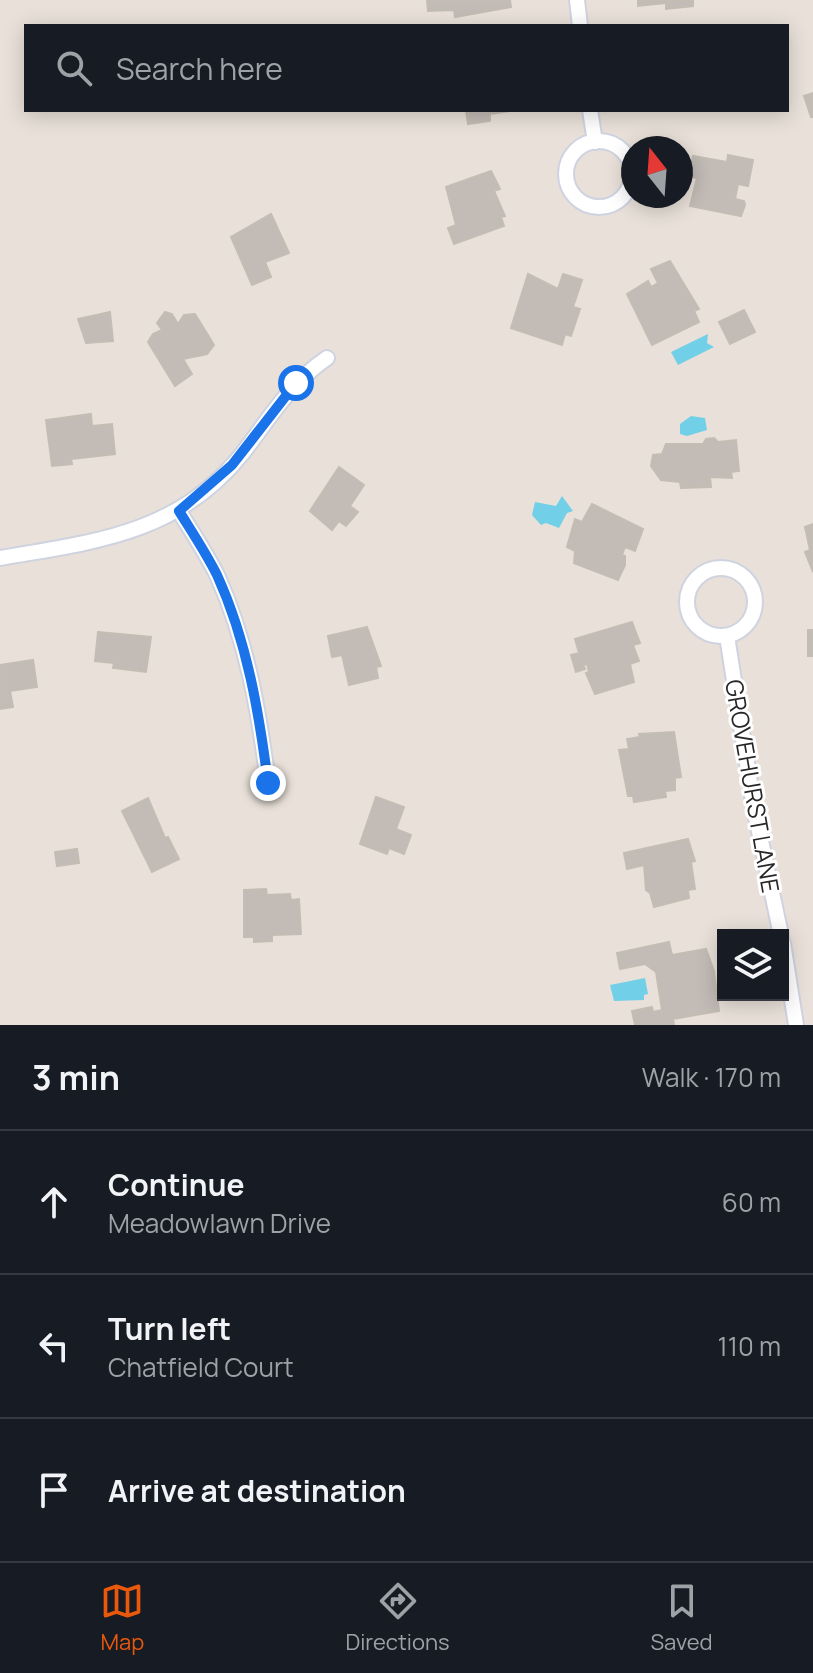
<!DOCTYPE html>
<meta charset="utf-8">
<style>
body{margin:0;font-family:Manrope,sans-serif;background:#242831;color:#f1f3f6}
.controls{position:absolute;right:24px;bottom:24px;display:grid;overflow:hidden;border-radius:0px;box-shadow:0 4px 20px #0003}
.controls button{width:72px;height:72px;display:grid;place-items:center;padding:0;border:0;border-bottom:2px solid #363941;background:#171b24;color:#f1f3f6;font:40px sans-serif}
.compass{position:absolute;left:621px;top:136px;width:72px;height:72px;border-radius:50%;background:#171b24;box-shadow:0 4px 20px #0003;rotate:343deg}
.stop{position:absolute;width:24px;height:24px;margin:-18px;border:6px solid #1a73e8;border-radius:50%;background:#fff}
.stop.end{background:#1a73e8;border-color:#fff;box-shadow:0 2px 8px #0008}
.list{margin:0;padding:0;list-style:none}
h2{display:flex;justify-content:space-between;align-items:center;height:104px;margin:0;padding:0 32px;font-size:34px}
h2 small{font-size:26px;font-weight:400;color:#9ea1a6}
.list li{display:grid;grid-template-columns:52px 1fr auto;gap:24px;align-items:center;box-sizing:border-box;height:144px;padding:0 32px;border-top:2px solid #363941}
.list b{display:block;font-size:30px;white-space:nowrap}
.list p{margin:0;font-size:26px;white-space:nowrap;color:#9ea1a6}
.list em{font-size:26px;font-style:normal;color:#9ea1a6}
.icon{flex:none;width:44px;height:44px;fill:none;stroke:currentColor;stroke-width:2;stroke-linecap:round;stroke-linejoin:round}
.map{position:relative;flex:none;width:813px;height:1025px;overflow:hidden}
.search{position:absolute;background:#171b24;box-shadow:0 4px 20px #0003;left:24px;right:24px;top:24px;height:88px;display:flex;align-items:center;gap:20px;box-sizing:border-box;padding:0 28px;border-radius:0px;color:#9ea1a6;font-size:30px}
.sheet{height:536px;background:#171b24}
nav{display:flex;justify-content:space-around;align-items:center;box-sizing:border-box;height:112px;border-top:2px solid #363941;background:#171b24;font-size:22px;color:#9ea1a6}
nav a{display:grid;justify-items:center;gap:4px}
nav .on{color:#ea580c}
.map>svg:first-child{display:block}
</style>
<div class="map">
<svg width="813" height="1025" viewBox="0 0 813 1025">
<rect width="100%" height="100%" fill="#e9e1d9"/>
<!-- water -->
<g fill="#71d0e7">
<path d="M 708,334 L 707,343 L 714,347 L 678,365 L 671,352 Z"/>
<path d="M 691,416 L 705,418 L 707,430 L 687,436 L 680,434 L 680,424 Z"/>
<path d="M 562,496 L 573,511 L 567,513 L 559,528 L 546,523 L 541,525 L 532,515 L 535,502 L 556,506 Z"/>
<path d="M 645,978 L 648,994 L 644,995 L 644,1000 L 614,1001 L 610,985 Z"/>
</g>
<!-- building -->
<g fill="#c2bbb6" stroke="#c4bdb4" stroke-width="2">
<path d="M 427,0 L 510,0 L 511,7 L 455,17 L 454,10 L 428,11 Z"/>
<path d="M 638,0 L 693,0 L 693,6 L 666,9 L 666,3 L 638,6 Z"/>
<path d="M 813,93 L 813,117 L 811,117 L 804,96 Z"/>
<path d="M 466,110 L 516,110 L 490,114 L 490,121 L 468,124 Z"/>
<path d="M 728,155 L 753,160 L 748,186 L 738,184 L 735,199 L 744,201 L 745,205 L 741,216 L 690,206 L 697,178 L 689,177 L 693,156 L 727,162 Z"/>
<path d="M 491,171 L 500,189 L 494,191 L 505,216 L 501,217 L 504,226 L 454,244 L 448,228 L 456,225 L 446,187 Z"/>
<path d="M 271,214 L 289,253 L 265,262 L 271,277 L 252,285 L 231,237 Z"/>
<path d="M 670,261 L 699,309 L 694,311 L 699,322 L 652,345 L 627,294 L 648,281 L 651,287 L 658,283 L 651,269 Z"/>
<path d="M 528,274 L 558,289 L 563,274 L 582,280 L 573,307 L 580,309 L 571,336 L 565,334 L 562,345 L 511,328 Z"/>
<path d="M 744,310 L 755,332 L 730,344 L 719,322 Z"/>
<path d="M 110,312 L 113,341 L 86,343 L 78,319 Z"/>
<path d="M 165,312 L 172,314 L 178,324 L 184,315 L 195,314 L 214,345 L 207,354 L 183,359 L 192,374 L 175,386 L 148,342 L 153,334 L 162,330 L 157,323 Z"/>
<path d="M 91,414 L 92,426 L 112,424 L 115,454 L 71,459 L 72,464 L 52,466 L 46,420 Z"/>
<path d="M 714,438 L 718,442 L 736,440 L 739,471 L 731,472 L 732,478 L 710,477 L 711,487 L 681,488 L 680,482 L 661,480 L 651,466 L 653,455 L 662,454 L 666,444 L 703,444 L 706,439 Z"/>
<path d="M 339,467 L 364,485 L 350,506 L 358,512 L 346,526 L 339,521 L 332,530 L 310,511 Z"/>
<path d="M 592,504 L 643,529 L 635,551 L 625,547 L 622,555 L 625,556 L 625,565 L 618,580 L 574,563 L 575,551 L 567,547 L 575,519 L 582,522 Z"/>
<path d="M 813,524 L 813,572 L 805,552 L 810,550 L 805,527 Z"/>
<path d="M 632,622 L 640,643 L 633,645 L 639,661 L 630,664 L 634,682 L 595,694 L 586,673 L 589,672 L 587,664 L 583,665 L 585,669 L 576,672 L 571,655 L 579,653 L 575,639 Z"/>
<path d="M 367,627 L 381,666 L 376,667 L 378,678 L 349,685 L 342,655 L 332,657 L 328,636 Z"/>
<rect x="808" y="630" width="5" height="26"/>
<path d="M 98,632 L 151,637 L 146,672 L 113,668 L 114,663 L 95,661 Z"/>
<path d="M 33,660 L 37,687 L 10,691 L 13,707 L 0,709 L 0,665 Z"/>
<path d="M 674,732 L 681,777 L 675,778 L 675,790 L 665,791 L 666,797 L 634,802 L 633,796 L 628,796 L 619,750 L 629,749 L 627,739 L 640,737 L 639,734 Z"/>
<path d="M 376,797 L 404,807 L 396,829 L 411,835 L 404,854 L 389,848 L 387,854 L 360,844 Z"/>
<path d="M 148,798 L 165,838 L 168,837 L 179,859 L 152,872 L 122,811 Z"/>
<path d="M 688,839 L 695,861 L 691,862 L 695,889 L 688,890 L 689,898 L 654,907 L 650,893 L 646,890 L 644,865 L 627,869 L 624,853 Z"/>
<path d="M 77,849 L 79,863 L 57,866 L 55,852 Z"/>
<path d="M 266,889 L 267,895 L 290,894 L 291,900 L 299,899 L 301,934 L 272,935 L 272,941 L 254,942 L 254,937 L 244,937 L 244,890 Z"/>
<path d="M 669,942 L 672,955 L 706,949 L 714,971 L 719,1011 L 673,1019 L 674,1025 L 635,1025 L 632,1011 L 652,1007 L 653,1012 L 662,1010 L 656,972 L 645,964 L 620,969 L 617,953 Z"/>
</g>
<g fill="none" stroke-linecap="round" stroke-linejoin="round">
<!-- street casing -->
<g stroke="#cfd3e0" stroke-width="18">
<g id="street">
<path d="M 577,0 L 580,26"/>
<path d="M 590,110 L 595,142"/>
<circle cx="599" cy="174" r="33"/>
<path d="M 179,511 C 192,532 206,553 217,575 C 247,641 259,712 268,783"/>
<path d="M 0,558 C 94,542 178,534 242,454 C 269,419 290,383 327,358"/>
<circle cx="721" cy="602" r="34"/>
<path d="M 727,636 L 754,808 L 781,935"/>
<path d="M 783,943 L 796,1025"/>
</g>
</g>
<!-- street -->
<use href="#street" stroke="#fff" stroke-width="14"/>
</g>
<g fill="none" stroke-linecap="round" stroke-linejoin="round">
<!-- route -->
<path stroke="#1a73e8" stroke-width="10" d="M 268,783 C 259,712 247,641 217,575 C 206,553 192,532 179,511 L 232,465 L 296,383"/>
</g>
<g text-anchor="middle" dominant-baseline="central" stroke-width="6" stroke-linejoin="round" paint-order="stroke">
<!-- street labels -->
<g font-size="24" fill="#272727" stroke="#fff">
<text transform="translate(753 786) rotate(80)">GROVEHURST LANE</text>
</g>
</g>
</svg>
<div class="controls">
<button><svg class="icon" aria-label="layers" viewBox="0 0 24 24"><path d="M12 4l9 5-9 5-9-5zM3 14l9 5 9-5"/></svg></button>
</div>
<svg class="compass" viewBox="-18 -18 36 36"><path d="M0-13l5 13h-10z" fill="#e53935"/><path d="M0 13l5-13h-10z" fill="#9ea1a6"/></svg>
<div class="stop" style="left:296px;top:383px"></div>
<div class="stop end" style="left:268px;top:783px"></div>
<div class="search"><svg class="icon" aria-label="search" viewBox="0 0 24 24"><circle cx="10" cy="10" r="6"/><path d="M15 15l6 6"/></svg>Search here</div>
</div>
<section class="sheet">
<h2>3 min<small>Walk · 170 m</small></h2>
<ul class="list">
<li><svg class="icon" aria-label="ahead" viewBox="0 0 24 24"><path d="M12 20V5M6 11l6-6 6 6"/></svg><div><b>Continue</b><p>Meadowlawn Drive</p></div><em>60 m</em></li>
<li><svg class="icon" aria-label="left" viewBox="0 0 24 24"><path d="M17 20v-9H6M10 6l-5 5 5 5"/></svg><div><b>Turn left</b><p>Chatfield Court</p></div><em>110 m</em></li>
<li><svg class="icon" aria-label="arrive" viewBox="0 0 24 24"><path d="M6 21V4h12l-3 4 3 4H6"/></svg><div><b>Arrive at destination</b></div></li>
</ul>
</section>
<nav>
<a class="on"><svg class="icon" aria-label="map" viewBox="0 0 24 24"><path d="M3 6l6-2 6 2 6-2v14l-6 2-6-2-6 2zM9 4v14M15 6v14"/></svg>Map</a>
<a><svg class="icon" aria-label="directions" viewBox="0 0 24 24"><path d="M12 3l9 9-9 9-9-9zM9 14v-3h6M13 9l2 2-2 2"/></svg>Directions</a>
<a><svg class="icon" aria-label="saved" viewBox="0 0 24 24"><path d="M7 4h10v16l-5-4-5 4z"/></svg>Saved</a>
</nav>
